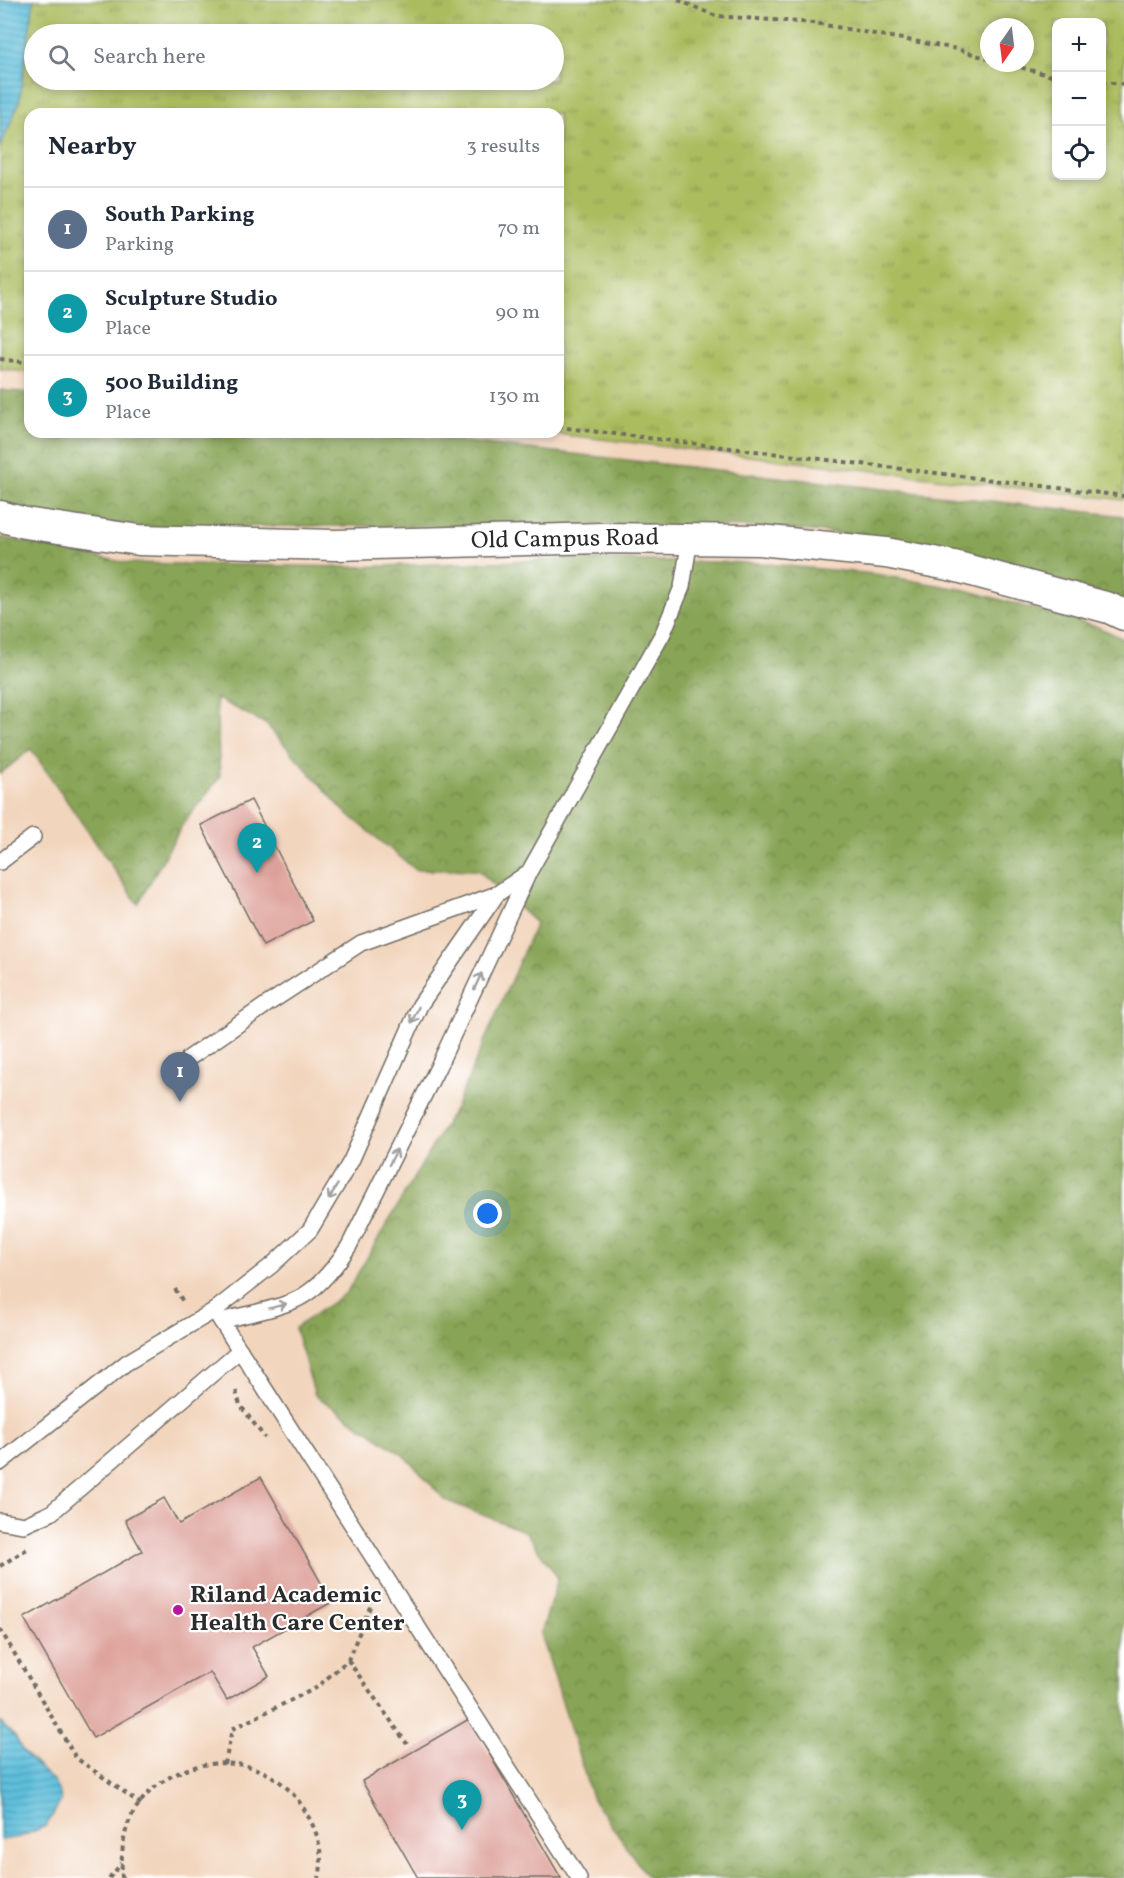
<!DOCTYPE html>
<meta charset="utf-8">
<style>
body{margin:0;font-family:Vollkorn,serif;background:#f6f6f7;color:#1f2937}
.controls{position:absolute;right:18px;top:18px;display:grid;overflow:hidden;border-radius:12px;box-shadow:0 3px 9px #0003}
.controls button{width:54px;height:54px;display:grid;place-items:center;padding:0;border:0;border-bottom:2px solid #e0e1e3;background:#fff;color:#1f2937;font:30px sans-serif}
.compass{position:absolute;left:980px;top:18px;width:54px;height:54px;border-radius:50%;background:#fff;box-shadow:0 3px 9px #0003;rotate:194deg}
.you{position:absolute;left:488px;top:1214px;width:21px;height:21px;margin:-15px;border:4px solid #fff;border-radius:50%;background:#1a73e8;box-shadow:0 0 0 9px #1a73e833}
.badge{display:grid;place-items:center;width:39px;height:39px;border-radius:50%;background:#b45309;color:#fff;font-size:20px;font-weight:700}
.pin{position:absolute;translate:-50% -50px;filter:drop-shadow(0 2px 3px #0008)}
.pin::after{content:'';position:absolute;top:32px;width:21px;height:18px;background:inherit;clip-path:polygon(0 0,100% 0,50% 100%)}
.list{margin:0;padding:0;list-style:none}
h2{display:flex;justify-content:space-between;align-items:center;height:78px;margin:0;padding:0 24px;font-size:26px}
h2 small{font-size:20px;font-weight:400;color:#747a83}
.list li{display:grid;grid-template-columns:39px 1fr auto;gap:18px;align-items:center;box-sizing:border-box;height:84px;padding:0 24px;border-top:2px solid #e0e1e3}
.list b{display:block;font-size:22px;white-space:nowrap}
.list p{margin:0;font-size:20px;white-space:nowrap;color:#747a83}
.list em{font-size:20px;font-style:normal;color:#747a83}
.icon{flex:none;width:33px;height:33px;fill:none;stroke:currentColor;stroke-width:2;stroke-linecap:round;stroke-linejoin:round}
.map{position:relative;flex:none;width:1124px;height:1878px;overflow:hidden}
.search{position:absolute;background:#fff;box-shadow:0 3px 9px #0003;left:24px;top:24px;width:540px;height:66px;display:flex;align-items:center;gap:15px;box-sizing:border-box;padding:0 21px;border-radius:33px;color:#747a83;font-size:22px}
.panel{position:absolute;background:#fff;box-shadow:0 3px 9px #0003;left:24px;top:108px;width:540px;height:330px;border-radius:18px}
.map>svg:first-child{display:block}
</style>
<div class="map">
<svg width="1124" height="1878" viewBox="0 0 1124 1878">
<defs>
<pattern id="grass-tufts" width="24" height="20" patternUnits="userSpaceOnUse" patternTransform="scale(1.5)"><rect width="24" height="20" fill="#abbc5f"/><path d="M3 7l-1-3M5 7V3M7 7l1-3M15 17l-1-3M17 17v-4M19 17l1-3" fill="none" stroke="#8b994f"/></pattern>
<pattern id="forest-crowns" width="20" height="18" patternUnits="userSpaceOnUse" patternTransform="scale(1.5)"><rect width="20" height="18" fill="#88a456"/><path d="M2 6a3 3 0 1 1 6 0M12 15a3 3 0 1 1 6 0" fill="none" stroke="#6f8647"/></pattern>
<pattern id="water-rules" width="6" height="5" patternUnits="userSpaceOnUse" patternTransform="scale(1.5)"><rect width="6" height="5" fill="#5ebfdc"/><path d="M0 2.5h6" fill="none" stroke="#4e9bb3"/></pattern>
</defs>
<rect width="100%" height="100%" fill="#fff"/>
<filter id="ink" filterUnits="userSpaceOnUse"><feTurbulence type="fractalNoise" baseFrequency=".0167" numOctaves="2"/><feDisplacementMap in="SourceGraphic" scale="12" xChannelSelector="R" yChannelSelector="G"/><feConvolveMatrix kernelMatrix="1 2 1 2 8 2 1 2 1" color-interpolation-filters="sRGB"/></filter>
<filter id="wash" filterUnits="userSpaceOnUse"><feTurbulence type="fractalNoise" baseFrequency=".008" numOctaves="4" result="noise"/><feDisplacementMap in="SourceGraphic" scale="24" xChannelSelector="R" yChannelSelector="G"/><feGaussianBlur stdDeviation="1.35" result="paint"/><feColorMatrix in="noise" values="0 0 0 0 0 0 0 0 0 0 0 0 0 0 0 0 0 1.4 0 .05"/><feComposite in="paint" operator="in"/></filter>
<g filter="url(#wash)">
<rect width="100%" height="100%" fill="#f7e4ce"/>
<!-- built -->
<path fill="#f2d5bd" d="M 0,369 L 30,373 L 30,432 L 540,432 L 1124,500 L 1124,1878 L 0,1878 Z"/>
<!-- grass -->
<path fill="url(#grass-tufts)" stroke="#6b7445" stroke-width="1.5" fill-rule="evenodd" d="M 0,0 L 1124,0 L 1124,500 L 540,432 L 558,432 L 558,114 L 30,114 L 30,373 L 0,369 ZM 1056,22 L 1102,22 L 1102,176 L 1056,176 ZM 989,27 L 1025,27 L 1025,63 L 989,63 ZM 34,34 L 554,34 L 554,80 L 34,80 Z"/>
<!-- forest -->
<g fill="url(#forest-crowns)" stroke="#5a6840" stroke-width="1.5">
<path d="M 0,390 L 30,393 L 30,432 L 378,432 L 1124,516 L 1124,601 L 959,549 L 881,537 L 761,527 L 594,525 L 142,527 L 32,513 L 0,502 Z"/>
<path d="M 0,537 L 127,563 L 355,567 L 571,559 L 756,563 L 875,574 L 966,590 L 1098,627 L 1124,639 L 1124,1878 L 648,1878 L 592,1798 L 541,1634 L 558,1578 L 526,1532 L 445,1500 L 406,1457 L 315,1395 L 295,1328 L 347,1292 L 456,1106 L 536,923 L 478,870 L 416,870 L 344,811 L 266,724 L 216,698 L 220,777 L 183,824 L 138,904 L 31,749 L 0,774 Z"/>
</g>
<!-- water -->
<g fill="url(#water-rules)" stroke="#447584" stroke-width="1.5">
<path d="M 0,0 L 34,0 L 19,102 L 0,148 Z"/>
<path d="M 0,1722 L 16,1738 L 23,1752 L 53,1781 L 60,1794 L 61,1801 L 46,1826 L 20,1837 L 0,1840 Z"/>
</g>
<g id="blocks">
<!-- building -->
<g fill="#dda099">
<path d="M 251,800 L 313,921 L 263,946 L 201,825 Z"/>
<path d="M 261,1477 L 332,1602 L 252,1647 L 269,1676 L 227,1700 L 210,1672 L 93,1738 L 24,1618 L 142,1551 L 125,1520 L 164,1498 L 179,1524 Z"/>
<path d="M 469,1719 L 561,1878 L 418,1878 L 362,1781 Z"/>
</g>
</g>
</g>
<g filter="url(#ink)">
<use href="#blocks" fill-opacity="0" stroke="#726c64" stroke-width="1.5"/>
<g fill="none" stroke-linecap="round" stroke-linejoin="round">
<!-- service casing -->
<g stroke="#726c64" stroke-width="18">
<g id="service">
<path d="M 0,862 L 33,837"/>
<path d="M 189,1058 L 266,1005 L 361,943 L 497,894"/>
<path d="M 216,1313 L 579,1878"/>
<path d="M 221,1321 C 244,1314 271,1311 293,1301 C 316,1292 336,1266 349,1246 L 438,1067 L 529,872 L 663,633 L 682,587 L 690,539"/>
<path d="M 0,1463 L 126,1363 L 215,1310 L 272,1265 L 310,1230 L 351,1161 L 420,1005 L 497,894 L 526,874"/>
<path d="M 0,1521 L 24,1525 L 51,1513 L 240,1350"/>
</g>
</g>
<!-- minor casing -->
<g stroke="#726c64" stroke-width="33">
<path id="minor" d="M 0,516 L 25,523 L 139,540 L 335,545 L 601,538 L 760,540 L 886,553 L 954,566 L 1109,608 L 1124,615"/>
</g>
<!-- path -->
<g stroke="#726c64" stroke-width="4" stroke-dasharray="4.5 4.5" stroke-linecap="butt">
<path d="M 678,0 L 716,16 L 814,23 L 957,49 L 989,59"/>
<path d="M 1004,63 L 1056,77"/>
<path d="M 1102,82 L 1124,84"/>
<path d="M 0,359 L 30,363"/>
<path d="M 558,427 L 1124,496"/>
<path d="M 175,1289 L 184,1303"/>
<path d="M 236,1391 L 240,1405 L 265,1438"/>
<path d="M 0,1566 L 27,1549"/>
<path d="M 0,1629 L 76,1758 L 141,1804"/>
<path d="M 348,1660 L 407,1744"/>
<path d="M 225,1764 L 232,1729 L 316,1688 L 348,1660 L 370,1607 L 371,1599"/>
<path d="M 109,1878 L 122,1863"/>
<path d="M 122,1878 C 121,1857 122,1835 132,1815 C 158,1766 229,1747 276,1779 C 289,1788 301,1802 308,1816 C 319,1835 324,1857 319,1878"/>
</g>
<!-- service -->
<use href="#service" stroke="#fff" stroke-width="15"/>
<!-- minor -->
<use href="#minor" stroke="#fff" stroke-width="30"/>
</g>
<!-- one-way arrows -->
<defs><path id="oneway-shaft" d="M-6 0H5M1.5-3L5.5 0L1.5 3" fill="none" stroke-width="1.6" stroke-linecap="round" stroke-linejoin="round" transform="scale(1.5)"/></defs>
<g stroke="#a0a0a0">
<use href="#oneway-shaft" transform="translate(478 981) rotate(-65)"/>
<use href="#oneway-shaft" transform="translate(415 1015) rotate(114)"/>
<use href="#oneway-shaft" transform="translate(393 1157) rotate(-63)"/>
<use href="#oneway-shaft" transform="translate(333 1192) rotate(121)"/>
<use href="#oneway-shaft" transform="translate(278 1306) rotate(-15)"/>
</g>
</g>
<!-- markers -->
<circle fill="#b5179e" stroke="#fff" stroke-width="2" cx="178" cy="1610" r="6"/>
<g text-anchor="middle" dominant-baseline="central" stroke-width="4.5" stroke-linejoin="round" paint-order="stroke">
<!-- street labels -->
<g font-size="24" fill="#2b2b2b" stroke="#fff">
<text transform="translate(565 540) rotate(-1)">Old Campus Road</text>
</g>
<!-- poi labels -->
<g font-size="24" font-weight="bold" fill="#2b2b2b" stroke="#fff" text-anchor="start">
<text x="190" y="1596">Riland Academic<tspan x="190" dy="28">Health Care Center</tspan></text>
</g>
</g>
</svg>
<div class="controls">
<button>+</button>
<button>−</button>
<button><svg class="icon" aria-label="locate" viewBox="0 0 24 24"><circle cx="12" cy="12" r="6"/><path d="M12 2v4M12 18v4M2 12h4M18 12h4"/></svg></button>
</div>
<svg class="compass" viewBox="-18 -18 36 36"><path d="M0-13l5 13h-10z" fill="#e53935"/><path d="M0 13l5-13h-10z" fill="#747a83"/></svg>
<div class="you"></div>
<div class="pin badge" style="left:180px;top:1102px;background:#5c6f8a">1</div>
<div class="pin badge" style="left:257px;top:873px;background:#0f9aa8">2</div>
<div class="pin badge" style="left:462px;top:1830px;background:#0f9aa8">3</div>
<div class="search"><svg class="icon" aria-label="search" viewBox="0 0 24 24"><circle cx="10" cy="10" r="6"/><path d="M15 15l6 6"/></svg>Search here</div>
<section class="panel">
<h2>Nearby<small>3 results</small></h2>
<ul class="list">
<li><span class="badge" style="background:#5c6f8a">1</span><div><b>South Parking</b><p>Parking</p></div><em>70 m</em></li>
<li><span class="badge" style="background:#0f9aa8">2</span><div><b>Sculpture Studio</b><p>Place</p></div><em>90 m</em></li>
<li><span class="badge" style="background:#0f9aa8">3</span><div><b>500 Building</b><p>Place</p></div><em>130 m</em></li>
</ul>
</section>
</div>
